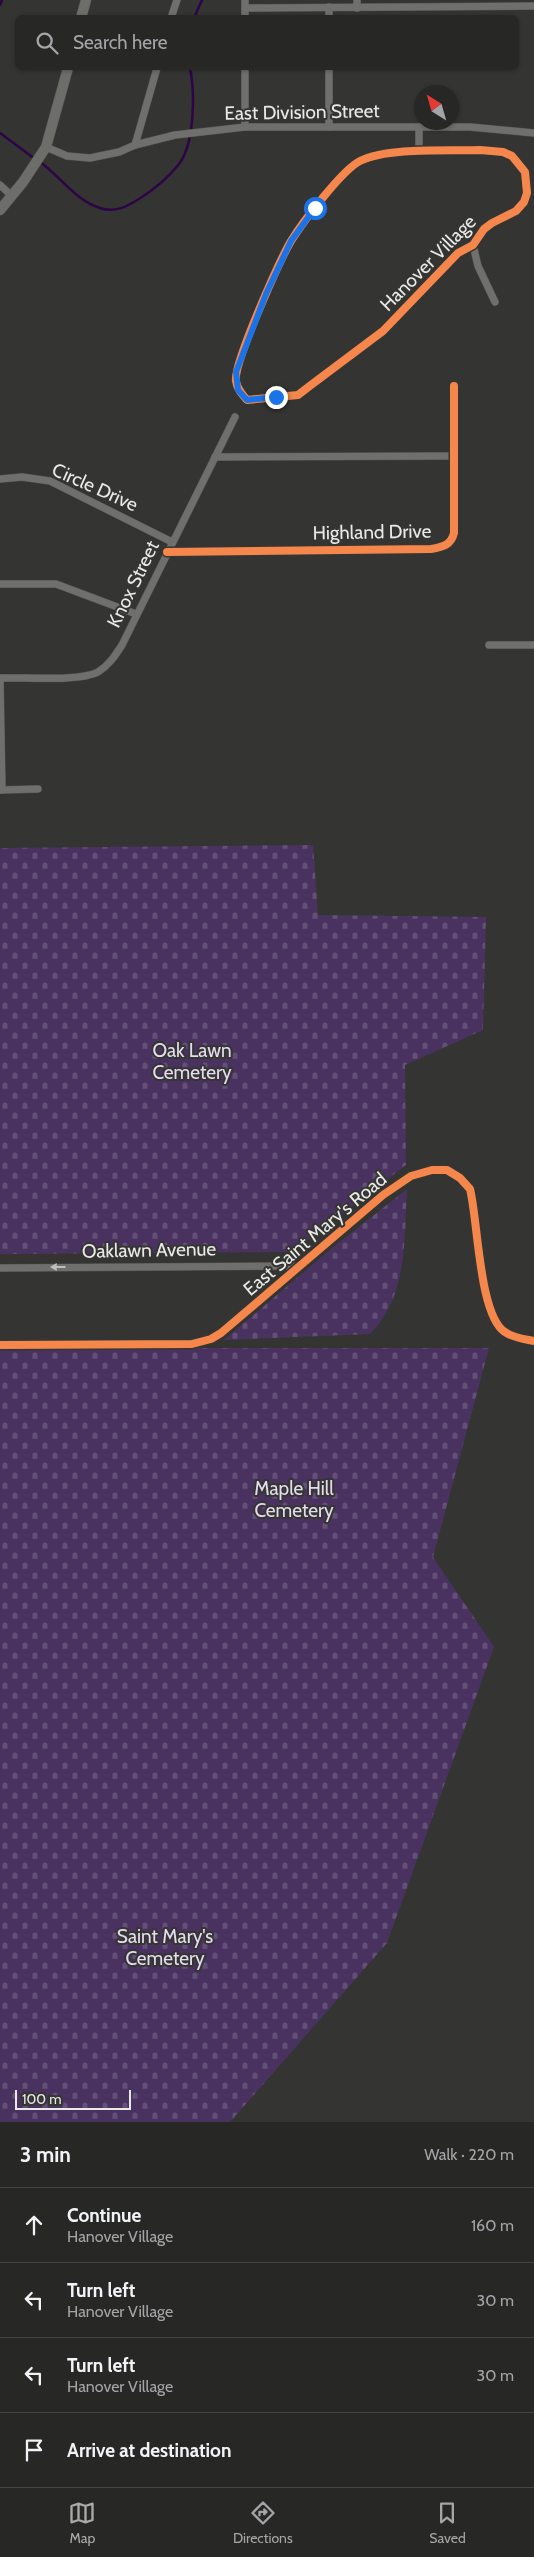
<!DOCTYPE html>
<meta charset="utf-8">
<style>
body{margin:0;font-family:Cabin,sans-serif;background:#2f2f2e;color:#f1f3f6}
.compass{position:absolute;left:414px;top:85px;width:45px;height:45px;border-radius:50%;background:#272726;box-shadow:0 1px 4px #0004;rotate:323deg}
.scale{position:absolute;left:15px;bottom:12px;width:116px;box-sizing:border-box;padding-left:5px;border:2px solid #e9eae8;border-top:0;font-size:14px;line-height:18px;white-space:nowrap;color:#e9eae8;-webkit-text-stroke:4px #353532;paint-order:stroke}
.stop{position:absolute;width:15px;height:15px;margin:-11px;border:4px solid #1a73e8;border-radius:50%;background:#fff}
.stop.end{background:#1a73e8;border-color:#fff;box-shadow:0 1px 5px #0008}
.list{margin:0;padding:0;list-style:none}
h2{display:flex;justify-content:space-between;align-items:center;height:65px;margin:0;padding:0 20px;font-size:21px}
h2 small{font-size:16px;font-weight:400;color:#a4a5a7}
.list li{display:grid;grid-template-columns:32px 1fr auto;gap:15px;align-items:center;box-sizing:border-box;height:75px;padding:0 20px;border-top:1px solid #434443}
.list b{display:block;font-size:19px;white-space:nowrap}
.list p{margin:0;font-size:16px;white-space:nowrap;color:#a4a5a7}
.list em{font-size:16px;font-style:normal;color:#a4a5a7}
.icon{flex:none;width:28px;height:28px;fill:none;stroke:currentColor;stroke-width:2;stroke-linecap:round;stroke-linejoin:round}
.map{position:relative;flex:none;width:534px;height:2122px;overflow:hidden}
.search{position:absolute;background:#272726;box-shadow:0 1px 4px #0004;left:15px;right:15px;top:15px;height:55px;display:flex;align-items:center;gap:12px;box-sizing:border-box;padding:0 18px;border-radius:8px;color:#a4a5a7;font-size:19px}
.sheet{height:365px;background:#272726}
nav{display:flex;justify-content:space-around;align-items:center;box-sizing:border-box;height:70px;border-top:1px solid #434443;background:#272726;font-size:14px;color:#a4a5a7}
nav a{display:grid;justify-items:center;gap:2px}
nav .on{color:#aaaaa9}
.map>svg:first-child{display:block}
</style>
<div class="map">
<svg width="534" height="2122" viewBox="0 0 534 2122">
<defs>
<pattern id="cemetery-stones" width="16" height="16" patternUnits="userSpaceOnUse" patternTransform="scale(1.25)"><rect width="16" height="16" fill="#493260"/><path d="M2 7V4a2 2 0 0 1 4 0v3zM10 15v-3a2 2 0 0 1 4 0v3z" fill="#635077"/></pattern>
</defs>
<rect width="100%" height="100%" fill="#343433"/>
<!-- cemetery -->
<g fill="url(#cemetery-stones)">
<path d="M 313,845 L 318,915 L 486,917 L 483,1030 L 405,1065 L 406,1165 L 293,1252 L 0,1254 L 0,848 Z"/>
<path d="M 407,1189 C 404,1240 408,1296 370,1334 L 224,1340 L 332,1248 Z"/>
<path d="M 0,1348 L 489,1348 L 433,1557 L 494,1647 L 387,1943 L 230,2122 L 0,2122 Z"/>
</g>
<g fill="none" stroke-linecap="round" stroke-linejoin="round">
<!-- stream -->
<g stroke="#2d0547" stroke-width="2.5">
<path d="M 0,5 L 2,0"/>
<path d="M 194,18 L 202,0"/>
<path d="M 0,133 L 35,159"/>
<path d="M 40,162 C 60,176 75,200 100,208 C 115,213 126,207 139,199 C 153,190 169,177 179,164 C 195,143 195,92 190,68"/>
</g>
<!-- minor casing -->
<g stroke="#525251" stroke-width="8">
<g id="minor">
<path d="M 245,0 L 245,18"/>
<path d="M 329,7 L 329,18"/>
<path d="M 245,8 L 534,6"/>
<path d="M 357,8 L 357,0"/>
<path d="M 171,18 L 177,0"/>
<path d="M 329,68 L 329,127"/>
<path d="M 245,127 L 245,68"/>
<path d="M 135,145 L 157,68"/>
<path d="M 46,147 L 67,156 L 90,158 L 119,152 L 135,145 L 175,135 L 245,127 L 470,127 L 534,133"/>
<path d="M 480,150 L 503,152 L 512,156 L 525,172 L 527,193 L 524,202 L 516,211 L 492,223 L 484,229 L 473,245 L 458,253 L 383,331 L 311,385 L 298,395 L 247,400 C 242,394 237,389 236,381 C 233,364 280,260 291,241 C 302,223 342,170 360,161 C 387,147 449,151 480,150 Z"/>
<path d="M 419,152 L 419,127"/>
<path d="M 0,185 L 12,196"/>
<path d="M 473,245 L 478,266 L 495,302"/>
<path d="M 215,457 L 454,456"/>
<path d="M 0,479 L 22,477 L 50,481 L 172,542"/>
<path d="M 167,552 L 431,549 C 443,547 451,545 454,533 L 454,386"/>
<path d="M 0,584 L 56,584 L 136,614"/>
<path d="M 489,645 L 534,645"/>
<path d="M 0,678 C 23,677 79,682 98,672 C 109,665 115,656 122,645 L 235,417"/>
<path d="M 0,678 L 2,790"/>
<path d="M 0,790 L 38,789"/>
<path d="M 0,1268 L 299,1266"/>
</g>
</g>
<!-- tertiary casing -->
<g stroke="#525251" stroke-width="10">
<path id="tertiary" d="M 0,1345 L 192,1344 L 211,1339 L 221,1333 L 383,1195 L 411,1176 L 432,1170 L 447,1170 L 460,1178 L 470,1189 C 478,1220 479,1316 505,1332 C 513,1338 524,1339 534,1341"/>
</g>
<!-- secondary casing -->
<g stroke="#525251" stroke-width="11">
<g id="secondary">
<path d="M 81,18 L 86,0"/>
<path d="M 0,210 L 23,182 L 46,147 L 68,68"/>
</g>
</g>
<!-- minor -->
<use href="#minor" stroke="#6f6f6e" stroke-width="7"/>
<!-- tertiary -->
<use href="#tertiary" stroke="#6f6f6e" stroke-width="9"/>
<!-- secondary -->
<use href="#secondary" stroke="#6d6e69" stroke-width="10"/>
<!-- cycleway casing -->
<g stroke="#353532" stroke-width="11">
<g id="cycleway">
<path d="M 480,150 L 503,152 L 512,156 L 525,172 L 527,193 L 524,202 L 516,211 L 492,223 L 484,229 L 473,245 L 458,253 L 383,331 L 311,385 L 298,395 L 247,400 C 242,394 237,389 236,381 C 233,364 280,260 291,241 C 302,223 342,170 360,161 C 387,147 449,151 480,150 Z"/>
<path d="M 167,552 L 431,549 C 443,547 451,545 454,533 L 454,386"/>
<path d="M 0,1345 L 192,1344 L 211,1339 L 221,1333 L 383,1195 L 411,1176 L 432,1170 L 447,1170 L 460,1178 L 470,1189 C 478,1220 479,1316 505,1332 C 513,1338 524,1339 534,1341"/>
</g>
</g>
<!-- cycleway -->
<use href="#cycleway" stroke="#f5874c" stroke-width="8"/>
</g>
<!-- one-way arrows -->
<defs><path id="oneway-solid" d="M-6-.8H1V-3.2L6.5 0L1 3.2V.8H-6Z" transform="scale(1.25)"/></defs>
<use fill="#bebfbd" href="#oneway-solid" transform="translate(58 1267) rotate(180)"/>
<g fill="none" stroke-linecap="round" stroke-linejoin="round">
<!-- route -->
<path stroke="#1a73e8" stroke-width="6" d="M 276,397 L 247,400 L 238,390 L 236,372 L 266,294 L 291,241 L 315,208"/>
</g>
<g text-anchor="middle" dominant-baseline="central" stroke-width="4" stroke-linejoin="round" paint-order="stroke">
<!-- street labels -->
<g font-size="19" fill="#e9eae8" stroke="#353532">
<text transform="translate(302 112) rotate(-1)">East Division Street</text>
<text transform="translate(428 263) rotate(-45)">Hanover Village</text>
<text transform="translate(95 487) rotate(24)">Circle Drive</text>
<text transform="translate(372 532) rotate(-1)">Highland Drive</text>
<text transform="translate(133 584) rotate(-64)">Knox Street</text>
<text transform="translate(315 1234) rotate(-40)">East Saint Mary's Road</text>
<text transform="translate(149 1250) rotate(-1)">Oaklawn Avenue</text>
</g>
<!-- park labels -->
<g font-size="19" fill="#e4dbf0" stroke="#353532">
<text x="192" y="1050">Oak Lawn<tspan x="192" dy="22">Cemetery</tspan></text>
<text x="294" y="1488">Maple Hill<tspan x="294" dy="22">Cemetery</tspan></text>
<text x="165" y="1936">Saint Mary's<tspan x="165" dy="22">Cemetery</tspan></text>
</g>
</g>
</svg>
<svg class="compass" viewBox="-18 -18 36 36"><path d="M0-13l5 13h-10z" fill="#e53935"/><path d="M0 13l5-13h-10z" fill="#a4a5a7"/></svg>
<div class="scale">100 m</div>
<div class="stop" style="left:315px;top:208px"></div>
<div class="stop end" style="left:276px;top:397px"></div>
<div class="search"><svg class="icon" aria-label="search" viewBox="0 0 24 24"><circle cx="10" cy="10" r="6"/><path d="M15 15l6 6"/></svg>Search here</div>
</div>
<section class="sheet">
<h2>3 min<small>Walk · 220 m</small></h2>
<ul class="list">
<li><svg class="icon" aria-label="ahead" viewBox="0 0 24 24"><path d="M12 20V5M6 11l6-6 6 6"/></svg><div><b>Continue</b><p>Hanover Village</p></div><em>160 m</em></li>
<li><svg class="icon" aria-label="left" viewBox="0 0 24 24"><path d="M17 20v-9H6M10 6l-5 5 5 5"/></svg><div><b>Turn left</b><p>Hanover Village</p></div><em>30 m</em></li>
<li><svg class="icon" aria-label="left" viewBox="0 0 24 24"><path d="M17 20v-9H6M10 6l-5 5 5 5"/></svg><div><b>Turn left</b><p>Hanover Village</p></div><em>30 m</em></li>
<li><svg class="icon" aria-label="arrive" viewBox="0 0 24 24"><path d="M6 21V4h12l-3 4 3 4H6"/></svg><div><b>Arrive at destination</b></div></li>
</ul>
</section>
<nav>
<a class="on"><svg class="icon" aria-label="map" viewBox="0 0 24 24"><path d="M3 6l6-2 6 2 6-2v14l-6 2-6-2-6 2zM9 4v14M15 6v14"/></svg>Map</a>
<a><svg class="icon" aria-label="directions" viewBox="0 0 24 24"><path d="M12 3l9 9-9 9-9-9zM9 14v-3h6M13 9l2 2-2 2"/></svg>Directions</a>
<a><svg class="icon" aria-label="saved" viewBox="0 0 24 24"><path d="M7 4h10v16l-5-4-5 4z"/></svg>Saved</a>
</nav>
